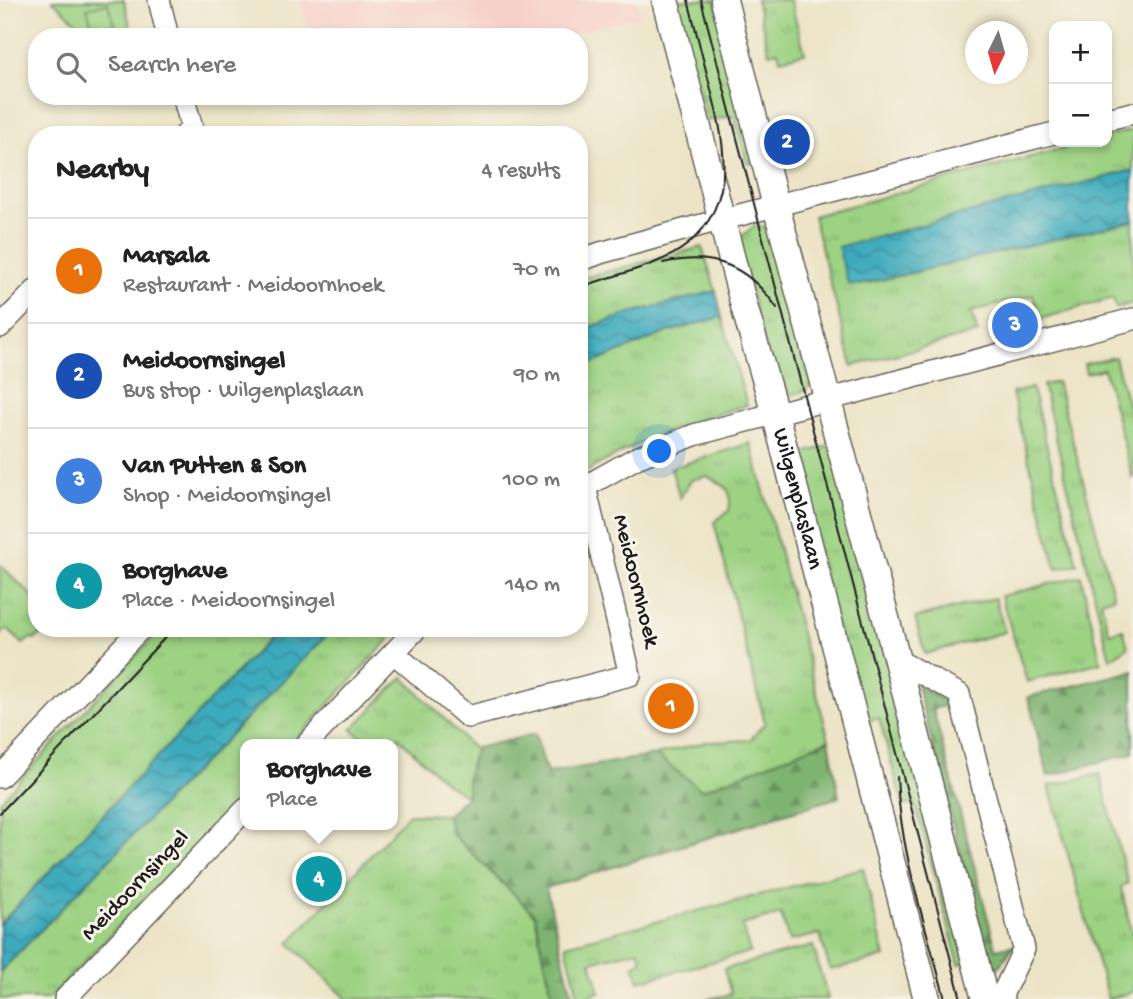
<!DOCTYPE html>
<meta charset="utf-8">
<style>
body{margin:0;font-family:"Gochi Hand",sans-serif;background:#f6f6f6;color:#222}
.controls{position:absolute;right:21px;top:21px;display:grid;overflow:hidden;border-radius:14px;box-shadow:0 4px 10px #0003}
.controls button{width:63px;height:63px;display:grid;place-items:center;padding:0;border:0;border-bottom:2px solid #e0e0e0;background:#fff;color:#222;font:35px sans-serif}
.compass{position:absolute;left:965px;top:21px;width:63px;height:63px;border-radius:50%;background:#fff;box-shadow:0 4px 10px #0003;rotate:185deg}
.you{position:absolute;left:660px;top:452px;width:24px;height:24px;margin:-18px;border:5px solid #fff;border-radius:50%;background:#1a73e8;box-shadow:0 0 0 10px #1a73e833}
.badge{display:grid;place-items:center;width:46px;height:46px;border-radius:50%;background:#ea580c;color:#fff;font-size:23px;font-weight:700}
.pin{position:absolute;translate:-50% -50%;border:4px solid #fff;box-shadow:0 2px 7px #0006}
.popup{position:absolute;left:240px;top:739px;width:158px;height:91px;box-sizing:border-box;display:grid;place-content:center;border-radius:14px;background:#fff;filter:drop-shadow(0 2px 5px #0005);font-size:23px;white-space:nowrap;color:#767676}
.popup b{font-size:26px;color:#222}
.popup::after{content:'';position:absolute;left:50%;top:100%;margin-left:-14px;border:14px solid transparent;border-top-color:#fff}
.list{margin:0;padding:0;list-style:none}
h2{display:flex;justify-content:space-between;align-items:center;height:91px;margin:0;padding:0 28px;font-size:30px}
h2 small{font-size:23px;font-weight:400;color:#767676}
.list li{display:grid;grid-template-columns:46px 1fr auto;gap:21px;align-items:center;box-sizing:border-box;height:105px;padding:0 28px;border-top:2px solid #e0e0e0}
.list b{display:block;font-size:26px;white-space:nowrap}
.list p{margin:0;font-size:23px;white-space:nowrap;color:#767676}
.list em{font-size:23px;font-style:normal;color:#767676}
.icon{flex:none;width:38px;height:38px;fill:none;stroke:currentColor;stroke-width:2;stroke-linecap:round;stroke-linejoin:round}
.map{position:relative;flex:none;width:1133px;height:999px;overflow:hidden}
.search{position:absolute;background:#fff;box-shadow:0 4px 10px #0003;left:28px;top:28px;width:560px;height:77px;display:flex;align-items:center;gap:18px;box-sizing:border-box;padding:0 24px;border-radius:28px;color:#767676;font-size:26px}
.panel{position:absolute;background:#fff;box-shadow:0 4px 10px #0003;left:28px;top:126px;width:560px;height:511px;border-radius:28px}
.map>svg:first-child{display:block}
</style>
<div class="map">
<svg width="1133" height="999" viewBox="0 0 1133 999">
<defs>
<pattern id="grass-tufts" width="24" height="20" patternUnits="userSpaceOnUse" patternTransform="scale(1.75)"><rect width="24" height="20" fill="#9dd283"/><path d="M3 7l-1-3M5 7V3M7 7l1-3M15 17l-1-3M17 17v-4M19 17l1-3" fill="none" stroke="#87b471"/></pattern>
<pattern id="forest-firs" width="22" height="20" patternUnits="userSpaceOnUse" patternTransform="scale(1.75)"><rect width="22" height="20" fill="#7eb471"/><path d="M5 1l3.5 6h-7zM16 11l3.5 6h-7z" fill="#66925c"/></pattern>
<pattern id="park-crowns" width="20" height="18" patternUnits="userSpaceOnUse" patternTransform="scale(1.75)"><rect width="20" height="18" fill="#9dd283"/><path d="M2 6a3 3 0 1 1 6 0M12 15a3 3 0 1 1 6 0" fill="none" stroke="#87b471"/></pattern>
<pattern id="water-waves" width="16" height="10" patternUnits="userSpaceOnUse" patternTransform="scale(1.75)"><rect width="16" height="10" fill="#3eabbd"/><path d="M0 5q4-4 8 0t8 0" fill="none" stroke="#338a99"/></pattern>
</defs>
<rect width="100%" height="100%" fill="#f7f3e8"/>
<filter id="ink" filterUnits="userSpaceOnUse"><feTurbulence type="fractalNoise" baseFrequency=".0143" numOctaves="2"/><feDisplacementMap in="SourceGraphic" scale="14" xChannelSelector="R" yChannelSelector="G"/><feConvolveMatrix kernelMatrix="1 2 1 2 8 2 1 2 1" color-interpolation-filters="sRGB"/></filter>
<filter id="wash" filterUnits="userSpaceOnUse"><feTurbulence type="fractalNoise" baseFrequency=".00686" numOctaves="4" result="noise"/><feDisplacementMap in="SourceGraphic" scale="28" xChannelSelector="R" yChannelSelector="G"/><feGaussianBlur stdDeviation="1.57" result="paint"/><feColorMatrix in="noise" values="0 0 0 0 0 0 0 0 0 0 0 0 0 0 0 0 0 1.4 0 .05"/><feComposite in="paint" operator="in"/></filter>
<g filter="url(#wash)">
<rect width="100%" height="100%" fill="#ede4c7"/>
<!-- built -->
<path fill="#f7d1c9" d="M 300,0 L 636,0 L 640,16 L 559,37 L 310,37 Z"/>
<!-- grass -->
<g fill="url(#grass-tufts)" stroke="#5c7750" stroke-width="2">
<path d="M 52,0 L 124,0 L 133,37 L 93,37 Z"/>
<path d="M 675,0 L 715,0 L 757,160 L 748,164 L 734,116 L 707,121 Z"/>
<path d="M 756,0 L 790,0 L 805,53 L 780,59 L 778,51 L 769,53 Z"/>
<path d="M 1133,130 L 1133,170 L 838,247 L 859,285 L 1133,221 L 1133,303 L 1116,308 L 1113,298 L 1040,319 L 1033,295 L 971,312 L 978,333 L 852,366 L 813,216 L 1086,142 L 1107,142 L 1107,136 Z"/>
<path d="M 754,226 L 768,227 L 811,384 L 806,390 L 793,395 L 775,383 L 738,246 L 741,237 Z"/>
<path d="M 702,247 L 716,291 L 631,313 L 579,331 L 579,279 Z"/>
<path d="M 722,317 L 747,405 C 688,421 631,444 579,476 L 579,369 L 668,331 Z"/>
<path d="M 1115,357 L 1133,427 L 1133,480 L 1104,369 L 1086,373 L 1084,364 Z"/>
<path d="M 1057,382 L 1114,597 L 1101,601 L 1109,633 L 1123,629 L 1128,647 L 1110,659 L 1043,385 Z"/>
<path d="M 1032,388 L 1077,564 L 1056,569 L 1012,393 Z"/>
<path d="M 751,443 L 829,740 L 702,791 L 656,755 L 706,742 L 750,740 L 765,723 L 714,522 L 729,511 C 733,488 726,486 707,476 L 691,480 L 680,498 L 671,468 Z"/>
<path d="M 832,445 L 967,962 L 959,964 L 915,804 L 903,805 L 879,718 L 862,722 L 793,456 Z"/>
<path d="M 0,565 L 37,600 L 37,628 L 46,628 L 35,640 L 31,638 L 23,644 L 7,629 L 0,636 Z"/>
<path d="M 1081,576 L 1101,662 L 1027,682 L 1001,596 Z"/>
<path d="M 995,598 L 1005,632 L 925,654 L 915,618 Z"/>
<path d="M 162,628 L 274,628 L 273,634 L 0,924 L 0,801 Z"/>
<path d="M 334,628 L 400,628 L 292,744 L 246,744 L 245,794 L 49,999 L 0,999 L 0,972 Z"/>
<path d="M 403,677 L 476,751 L 468,773 L 467,796 L 446,783 L 398,737 L 391,744 L 368,744 L 352,729 Z"/>
<path d="M 1100,774 L 1128,883 L 1121,887 L 1133,939 L 1133,992 L 1108,999 L 1049,786 Z"/>
<path d="M 409,814 L 447,815 L 452,834 L 535,915 L 553,999 L 347,999 L 289,943 Z"/>
<path d="M 863,868 L 885,957 L 830,970 L 820,934 L 789,941 L 781,914 L 742,925 L 750,952 L 639,981 L 634,965 L 642,962 L 638,950 L 591,962 L 600,992 L 579,999 L 566,945 Z"/>
<path d="M 813,946 L 828,999 L 707,999 L 731,994 L 724,969 Z"/>
</g>
<!-- forest -->
<g fill="url(#forest-firs)" stroke="#4d6846" stroke-width="2">
<path d="M 1133,671 L 1133,753 L 1048,776 L 1028,697 Z"/>
<path d="M 917,686 L 951,704 L 933,709 L 996,949 L 1015,945 L 992,976 Z"/>
<path d="M 535,734 L 547,773 L 656,755 L 702,790 L 829,740 L 839,797 L 546,888 L 573,999 L 553,999 L 535,915 L 452,834 L 447,815 L 467,796 L 468,773 L 476,748 Z"/>
</g>
<!-- park -->
<path fill="url(#park-crowns)" stroke="#5c7750" stroke-width="2" d="M 108,3 L 114,25 L 93,31 L 87,8 Z"/>
<!-- water -->
<g fill="url(#water-waves)" stroke="#2d646c" stroke-width="2">
<path d="M 1133,170 L 1133,221 L 859,285 L 848,284 L 838,247 Z"/>
<path d="M 716,291 L 722,317 L 668,332 L 579,369 L 579,331 L 631,313 Z"/>
<path d="M 274,628 L 334,628 L 0,972 L 0,924 L 273,634 Z"/>
</g>
</g>
<g filter="url(#ink)">
<g fill="none" stroke-linecap="round" stroke-linejoin="round">
<!-- minor casing -->
<g stroke="#656258" stroke-width="24">
<g id="minor">
<path d="M 159,0 L 168,37"/>
<path d="M 183,96 L 192,128 L 185,135"/>
<path d="M 1107,119 L 1133,113"/>
<path d="M 579,261 L 600,253 L 705,224 L 1054,133"/>
<path d="M 0,327 L 37,289"/>
<path d="M 579,490 L 636,458 L 694,435 L 1133,319"/>
<path d="M 394,653 L 468,717 L 630,675 L 585,487"/>
<path d="M 897,660 L 959,694 L 1024,949 L 1002,995 L 1003,999"/>
<path d="M 307,744 L 417,628"/>
<path d="M 0,777 L 141,628"/>
<path d="M 65,999 L 246,809"/>
</g>
</g>
<!-- tertiary casing -->
<g stroke="#656258" stroke-width="29">
<g id="tertiary">
<path id="s1" d="M 665,0 L 744,306 L 775,413 L 927,999"/>
<path d="M 724,0 L 776,206 L 887,622 L 985,999"/>
</g>
</g>
<!-- minor -->
<use href="#minor" stroke="#fff" stroke-width="21"/>
<!-- tertiary -->
<use href="#tertiary" stroke="#fff" stroke-width="26"/>
<!-- tram -->
<g stroke="#1c1c1c" stroke-width="2">
<path d="M 701,0 L 961,999"/>
<path d="M 663,263 C 714,252 747,265 777,308"/>
<path d="M 579,288 C 613,274 661,267 688,244 C 741,199 723,135 708,78 C 701,52 695,26 688,0"/>
<path d="M 897,777 C 900,853 926,926 945,999"/>
<path d="M 0,813 L 174,628"/>
</g>
</g>
</g>
<g text-anchor="middle" dominant-baseline="central" stroke-width="6" stroke-linejoin="round" paint-order="stroke">
<!-- street labels -->
<g font-size="23" fill="#1c1c1c" stroke="#f7f3e8">
<text stroke="none"><textPath href="#s1" startOffset="516">Wilgenplaslaan</textPath></text>
<text transform="translate(635 581) rotate(76)">Meidoornhoek</text>
<text transform="translate(136 886) rotate(-46)">Meidoornsingel</text>
</g>
</g>
</svg>
<div class="controls">
<button>+</button>
<button>−</button>
</div>
<svg class="compass" viewBox="-18 -18 36 36"><path d="M0-13l5 13h-10z" fill="#e53935"/><path d="M0 13l5-13h-10z" fill="#767676"/></svg>
<div class="you"></div>
<div class="pin badge" style="left:671px;top:706px;background:#e8710a">1</div>
<div class="pin badge" style="left:787px;top:142px;background:#1a4fb4">2</div>
<div class="pin badge" style="left:1015px;top:325px;background:#3f7fe0">3</div>
<div class="pin badge" style="left:319px;top:879px;background:#0f9aa8">4</div>
<div class="popup"><b>Borghave</b>Place</div>
<div class="search"><svg class="icon" aria-label="search" viewBox="0 0 24 24"><circle cx="10" cy="10" r="6"/><path d="M15 15l6 6"/></svg>Search here</div>
<section class="panel">
<h2>Nearby<small>4 results</small></h2>
<ul class="list">
<li><span class="badge" style="background:#e8710a">1</span><div><b>Marsala</b><p>Restaurant · Meidoornhoek</p></div><em>70 m</em></li>
<li><span class="badge" style="background:#1a4fb4">2</span><div><b>Meidoornsingel</b><p>Bus stop · Wilgenplaslaan</p></div><em>90 m</em></li>
<li><span class="badge" style="background:#3f7fe0">3</span><div><b>Van Putten &amp; Son</b><p>Shop · Meidoornsingel</p></div><em>100 m</em></li>
<li><span class="badge" style="background:#0f9aa8">4</span><div><b>Borghave</b><p>Place · Meidoornsingel</p></div><em>140 m</em></li>
</ul>
</section>
</div>
